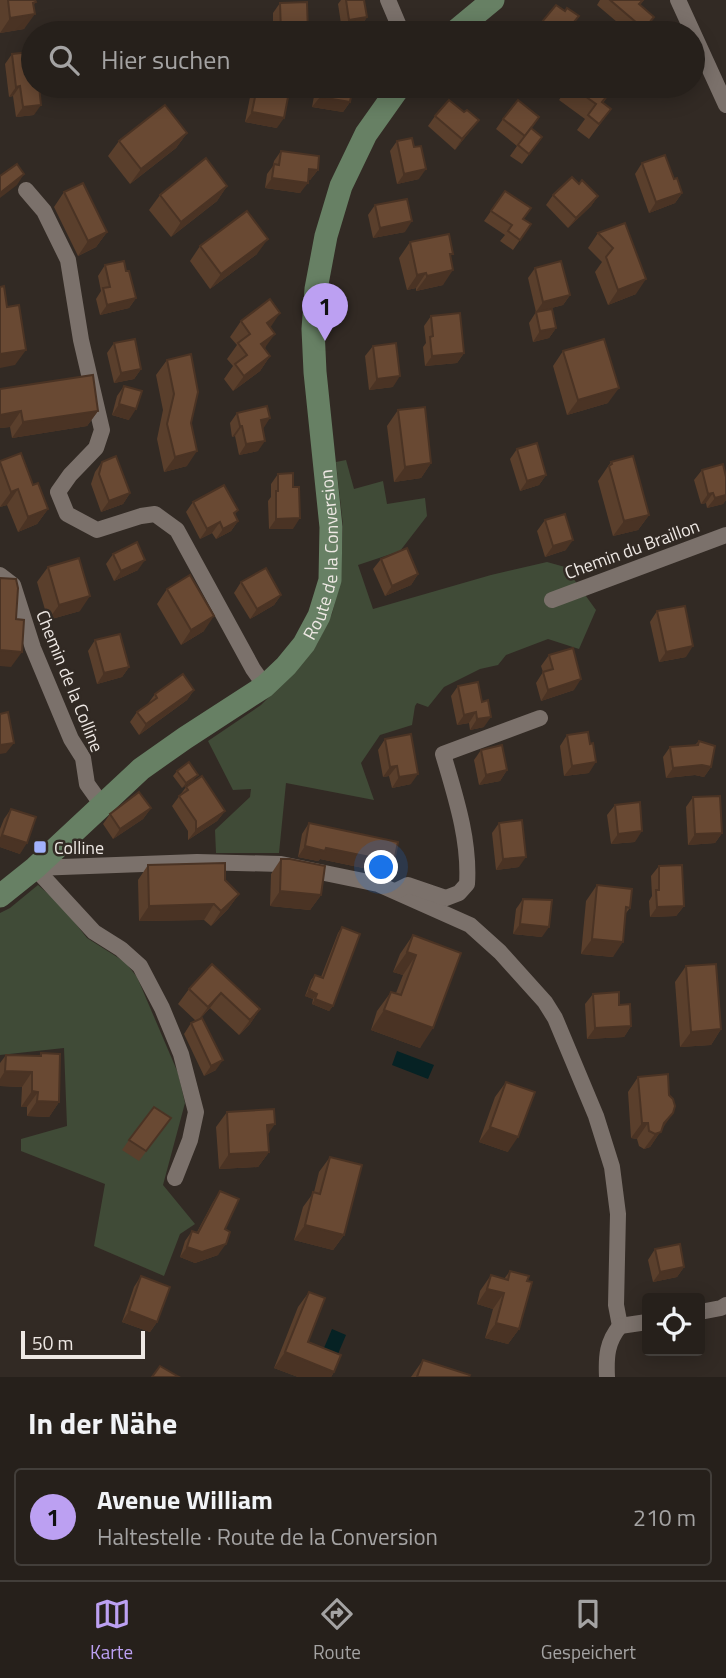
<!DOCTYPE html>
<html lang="de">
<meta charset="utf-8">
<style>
body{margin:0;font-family:"Titillium Web",sans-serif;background:#322d28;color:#f1f3f6}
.controls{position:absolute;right:21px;bottom:21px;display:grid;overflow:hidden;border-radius:7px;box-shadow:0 4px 18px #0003}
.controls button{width:63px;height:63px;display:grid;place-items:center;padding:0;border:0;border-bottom:2px solid #423e3a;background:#26201b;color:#f1f3f6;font:35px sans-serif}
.scale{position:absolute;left:21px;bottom:18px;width:124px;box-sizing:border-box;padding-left:7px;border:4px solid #eee8e4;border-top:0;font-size:19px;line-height:24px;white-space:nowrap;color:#eee8e4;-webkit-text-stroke:5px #322a24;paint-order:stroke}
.you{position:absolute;left:382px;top:868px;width:24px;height:24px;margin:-18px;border:5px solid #fff;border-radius:50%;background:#1a73e8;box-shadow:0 0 0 10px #1a73e833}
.badge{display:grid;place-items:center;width:46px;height:46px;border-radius:50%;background:#bca0f2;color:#111;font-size:23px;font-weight:700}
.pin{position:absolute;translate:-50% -58px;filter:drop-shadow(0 2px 4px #0008)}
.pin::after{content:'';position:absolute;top:37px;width:24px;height:21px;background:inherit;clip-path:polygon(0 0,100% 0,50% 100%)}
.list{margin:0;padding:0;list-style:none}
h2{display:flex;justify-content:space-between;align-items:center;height:91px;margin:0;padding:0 28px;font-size:30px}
h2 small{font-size:23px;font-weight:400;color:#a4a3a3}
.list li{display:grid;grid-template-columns:46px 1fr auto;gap:21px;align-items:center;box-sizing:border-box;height:98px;margin:0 14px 14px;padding:0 14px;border:2px solid #423e3a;border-radius:7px}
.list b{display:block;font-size:26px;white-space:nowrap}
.list p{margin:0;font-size:23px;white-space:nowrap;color:#a4a3a3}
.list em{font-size:23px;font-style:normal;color:#a4a3a3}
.icon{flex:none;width:38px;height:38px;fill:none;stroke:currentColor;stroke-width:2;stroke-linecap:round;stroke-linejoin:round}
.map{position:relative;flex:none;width:726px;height:1377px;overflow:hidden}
.search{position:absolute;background:#26201b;box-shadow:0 4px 18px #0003;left:21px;right:21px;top:21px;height:77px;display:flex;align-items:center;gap:18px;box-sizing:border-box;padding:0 24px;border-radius:38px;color:#a4a3a3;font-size:26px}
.sheet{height:203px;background:#26201b}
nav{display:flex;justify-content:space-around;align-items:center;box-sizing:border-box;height:98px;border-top:2px solid #423e3a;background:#26201b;font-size:19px;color:#a4a3a3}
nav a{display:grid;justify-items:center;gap:4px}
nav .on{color:#bca0f2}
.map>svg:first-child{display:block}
</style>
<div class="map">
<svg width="726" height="1377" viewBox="0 0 726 1377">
<rect width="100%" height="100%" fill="#322a24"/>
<!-- green -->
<g fill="#404b37">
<path d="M 346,460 L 354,489 L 383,481 L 387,504 L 425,498 L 427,516 L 400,551 L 358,565 L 373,609 L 491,575 L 547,562 L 565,567 L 596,610 L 579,649 L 548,639 L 506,655 L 498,665 L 480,669 L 444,687 L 428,707 L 417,703 L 415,706 L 412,725 L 380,735 L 361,763 L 374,800 L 286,783 L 279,853 L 216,853 L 215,830 L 250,797 L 251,789 L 233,790 L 208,741 L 261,705 L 295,671 L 317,644 L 332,614 L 341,579 L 343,525 L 336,462 Z"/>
<path d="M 38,885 L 60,904 L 87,938 L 125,962 L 137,977 L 178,1073 L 185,1103 L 163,1185 L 195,1224 L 180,1234 L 164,1276 L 94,1246 L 105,1184 L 21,1151 L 21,1139 L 67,1126 L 64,1048 L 0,1055 L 0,913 L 10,908 Z"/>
</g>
<!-- water -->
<g fill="#062224">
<path d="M 397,1051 L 434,1065 L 428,1079 L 392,1065 Z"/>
<path d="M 332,1329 L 346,1335 L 335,1361 L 321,1355 Z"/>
</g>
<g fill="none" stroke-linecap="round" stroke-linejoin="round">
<!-- minor -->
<g stroke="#7b716b" stroke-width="16">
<path d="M 388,0 L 402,33"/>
<path d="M 678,0 L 726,105"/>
<path d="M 26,190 L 44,211 L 68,260 L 81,340 L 102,430 L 96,448 L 70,475 L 58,492 L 67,514 L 97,530 L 141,516 L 155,514 L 177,530 L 253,669 L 265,686"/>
<path d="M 0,575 L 13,585 L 33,648 L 71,739 L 83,758 L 87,784 L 102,805"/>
<path d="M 552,600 L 726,535"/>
<path d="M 35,868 L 197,862 L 281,864 L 378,884 L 470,925 L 500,952 L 545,1002 L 555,1018 L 596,1116 L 612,1167 L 618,1214 L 616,1305 L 620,1326"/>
<path d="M 35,868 L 94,932 L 121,949 L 140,966 L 162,1008 L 181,1054 L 196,1112 L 190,1140 L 175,1178"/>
<path d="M 396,891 L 408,885 L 446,898 L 459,893 L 467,884 C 470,840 455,795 443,754 L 540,718"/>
<path d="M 700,1312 L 721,1308 L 726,1305"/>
<path d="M 620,1326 L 647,1322"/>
<path d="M 607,1377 C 606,1356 607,1342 620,1326"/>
</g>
<!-- secondary -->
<g stroke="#678064" stroke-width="23">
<path d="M 453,33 L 493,0"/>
<path id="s1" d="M 0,896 L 35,868 L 141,769 L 185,738 L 265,686 L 286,666 L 304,644 L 319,616 L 330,580 L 331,527 L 315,372 L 313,329 L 316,289 L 326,236 L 341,186 L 366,134 L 400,86"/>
</g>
</g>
<!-- wall -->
<g fill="#5a3f2c">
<path d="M 0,0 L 35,0 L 24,29 L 0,33 Z"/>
<path d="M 341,0 L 364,0 L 367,17 L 360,28 L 342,30 L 338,4 Z"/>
<path d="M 600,0 L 644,0 L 640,5 L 654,17 L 642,33 L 630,33 L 597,5 Z"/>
<path d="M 280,3 L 308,33 L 273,33 L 273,13 Z"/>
<path d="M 565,11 L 579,16 L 566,33 L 534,33 L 541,23 Z"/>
<path d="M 12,54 L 34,115 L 16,117 L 13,96 L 9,97 L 5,64 Z"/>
<path d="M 316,86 L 353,86 L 350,102 L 343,112 L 312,107 Z"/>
<path d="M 569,86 L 615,86 L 603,103 L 611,109 L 589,139 L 577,130 L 585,119 L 559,100 Z"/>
<path d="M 644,86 L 663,86 L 653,98 L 642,89 Z"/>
<path d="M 257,87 L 277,128 L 245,122 L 250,97 Z"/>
<path d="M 464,112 L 479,120 L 455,150 L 428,126 L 435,116 Z"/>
<path d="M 503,119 L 531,128 L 542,137 L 522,164 L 510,156 L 517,146 L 496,129 Z"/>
<path d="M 187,133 L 176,148 L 130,184 L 108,156 L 119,141 Z"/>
<path d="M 397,141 L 419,179 L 397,184 L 390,151 Z"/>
<path d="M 281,151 L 318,170 L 310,180 L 308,180 L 300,193 L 265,188 L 267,174 L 273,166 L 274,161 Z"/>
<path d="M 642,163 L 674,179 L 682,193 L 675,203 L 649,213 L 635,174 Z"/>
<path d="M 579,184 L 598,196 L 591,206 L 568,228 L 546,205 L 553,195 Z"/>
<path d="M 227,186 L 217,201 L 171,237 L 149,210 L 160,195 Z"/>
<path d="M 505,191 L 523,219 L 531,224 L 513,250 L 500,241 L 505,235 L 484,221 Z"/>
<path d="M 64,192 L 107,232 L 96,247 L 78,256 L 54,207 Z"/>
<path d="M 375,205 L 405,232 L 373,238 L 368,215 Z"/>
<path d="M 625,223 L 636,294 L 608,305 L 595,272 L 602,262 L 588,248 L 598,233 Z"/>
<path d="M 410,242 L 450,258 L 443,285 L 416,291 L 416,288 L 407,290 L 399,258 Z"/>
<path d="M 200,246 L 257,254 L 210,289 L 190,261 Z"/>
<path d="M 105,265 L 126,271 L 136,298 L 129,308 L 100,315 L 96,299 L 101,291 L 98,276 Z"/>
<path d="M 535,268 L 570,295 L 563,305 L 536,312 L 528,278 Z"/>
<path d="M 536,312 L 556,328 L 549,338 L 533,342 L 529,323 Z"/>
<path d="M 431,316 L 464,353 L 457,363 L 425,366 L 423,347 L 426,343 L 424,326 Z"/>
<path d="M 241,321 L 270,328 L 265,349 L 270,356 L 260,371 L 233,391 L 224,379 L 233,366 L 227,359 L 237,345 L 230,337 Z"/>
<path d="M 114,343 L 141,369 L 134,379 L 114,383 L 107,353 Z"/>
<path d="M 373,346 L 393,387 L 369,390 L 365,356 Z"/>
<path d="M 563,351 L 608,403 L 567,415 L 553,366 Z"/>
<path d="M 167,360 L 191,423 L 187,466 L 164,472 L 157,439 L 163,410 L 156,375 Z"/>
<path d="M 124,386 L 129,420 L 112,415 L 117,396 Z"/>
<path d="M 0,389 L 98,411 L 87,426 L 12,438 L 10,427 L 0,428 Z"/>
<path d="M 398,410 L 431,463 L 421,478 L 394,482 L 387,426 Z"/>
<path d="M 237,413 L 263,429 L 258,451 L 239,455 L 235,436 L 232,437 L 230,423 Z"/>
<path d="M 517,449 L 546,475 L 539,485 L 520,491 L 510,459 Z"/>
<path d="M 0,461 L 33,485 L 48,509 L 37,524 L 18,532 L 7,505 L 0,507 Z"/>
<path d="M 102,462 L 130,493 L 123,504 L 101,512 L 91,484 L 95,472 Z"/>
<path d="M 611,462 L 649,515 L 638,530 L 613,536 L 598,481 Z"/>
<path d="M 702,470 L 726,477 L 726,500 L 723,504 L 707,508 L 706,503 L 701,504 L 694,480 Z"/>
<path d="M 278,474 L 293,529 L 269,529 L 268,501 L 271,497 L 271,484 Z"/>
<path d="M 193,502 L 238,510 L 235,514 L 238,521 L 231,531 L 216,539 L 212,533 L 200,539 L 186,512 Z"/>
<path d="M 545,520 L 566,550 L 545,557 L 537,531 Z"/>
<path d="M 113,554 L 138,570 L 114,581 L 106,564 Z"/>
<path d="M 381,559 L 418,574 L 411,585 L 385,596 L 373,569 Z"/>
<path d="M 48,567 L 80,611 L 48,620 L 37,582 Z"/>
<path d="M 241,582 L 281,595 L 274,605 L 250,619 L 234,593 Z"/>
<path d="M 167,589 L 204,631 L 181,645 L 157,604 Z"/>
<path d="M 657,611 L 686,657 L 659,662 L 650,622 Z"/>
<path d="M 95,640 L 129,667 L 122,677 L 97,684 L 88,651 Z"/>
<path d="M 549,655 L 574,690 L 541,701 L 536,683 L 543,672 L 541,666 Z"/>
<path d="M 478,682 L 484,727 L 470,730 L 469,723 L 457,725 L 451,696 L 458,686 Z"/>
<path d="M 194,690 L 187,700 L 139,735 L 130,722 L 137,712 L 147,705 L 155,694 Z"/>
<path d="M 567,735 L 589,773 L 564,776 L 560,746 Z"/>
<path d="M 385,739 L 411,784 L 392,788 L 389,776 L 383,777 L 378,750 Z"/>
<path d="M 699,741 L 711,767 L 704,777 L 695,775 L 666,778 L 663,757 L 670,747 L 695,745 Z"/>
<path d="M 481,750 L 507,770 L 500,781 L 479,785 L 474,760 Z"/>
<path d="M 177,771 L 194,780 L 182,788 L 173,776 Z"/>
<path d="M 186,787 L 225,811 L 217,821 L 188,840 L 188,831 L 172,806 Z"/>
<path d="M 693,797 L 722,833 L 715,843 L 688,845 L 686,807 Z"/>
<path d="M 615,805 L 635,842 L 611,844 L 607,815 Z"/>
<path d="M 151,808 L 143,819 L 113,839 L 103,824 L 110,814 Z"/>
<path d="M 11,809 L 20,854 L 0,847 L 0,829 L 4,819 Z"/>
<path d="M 309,823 L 387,873 L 320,859 L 318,861 L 298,857 L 302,834 Z"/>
<path d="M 499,823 L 519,867 L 496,870 L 492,833 Z"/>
<path d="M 281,859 L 321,895 L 310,910 L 270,906 L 271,874 Z"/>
<path d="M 148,865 L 225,880 L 239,894 L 228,909 L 211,926 L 204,920 L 139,921 L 138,880 Z"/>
<path d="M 659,866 L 684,906 L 676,916 L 650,917 L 649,901 L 652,896 L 651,876 Z"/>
<path d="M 597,885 L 630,908 L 626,913 L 613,957 L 581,954 L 586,901 Z"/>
<path d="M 523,899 L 542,937 L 513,934 L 516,909 Z"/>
<path d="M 342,927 L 333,1006 L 329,1011 L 312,1004 L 313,999 L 305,996 L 311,980 L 315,975 L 321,977 L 338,933 Z"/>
<path d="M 413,935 L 461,953 L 420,1048 L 371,1030 L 377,1011 L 391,992 L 396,993 L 403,975 L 393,972 L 400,954 Z"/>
<path d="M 212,964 L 260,1009 L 250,1024 L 239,1035 L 210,1008 L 200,1019 L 216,1070 L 204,1076 L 184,1034 L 191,1023 L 196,1021 L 178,1004 L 189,989 Z"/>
<path d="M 686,966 L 721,1029 L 711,1045 L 680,1047 L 675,982 Z"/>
<path d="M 593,994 L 619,1005 L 631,1026 L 624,1037 L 587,1039 L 585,1004 Z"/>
<path d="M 41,1053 L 59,1102 L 49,1117 L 27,1116 L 27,1107 L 21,1107 L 22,1087 L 0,1086 L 0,1063 L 6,1055 L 39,1056 Z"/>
<path d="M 638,1077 L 662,1129 L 650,1147 L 644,1149 L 639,1146 L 637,1139 L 631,1138 L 628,1092 Z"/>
<path d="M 506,1082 L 508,1152 L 479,1142 L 495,1097 Z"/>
<path d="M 227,1112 L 268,1135 L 269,1152 L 258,1167 L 219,1169 L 216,1127 Z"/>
<path d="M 171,1118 L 139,1161 L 122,1150 L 129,1140 Z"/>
<path d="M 330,1157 L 344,1235 L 333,1250 L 294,1240 L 303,1207 L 314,1192 L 319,1172 Z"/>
<path d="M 220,1191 L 225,1229 L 218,1255 L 195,1263 L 180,1257 L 185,1241 L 192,1231 L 197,1232 L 213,1202 Z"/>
<path d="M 655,1249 L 684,1267 L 677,1277 L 653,1282 L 648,1260 Z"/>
<path d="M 510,1271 L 519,1329 L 508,1344 L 485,1338 L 493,1309 L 477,1304 L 480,1291 L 491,1275 L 504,1279 Z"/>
<path d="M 141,1276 L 157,1322 L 150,1332 L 122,1322 L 134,1287 Z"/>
<path d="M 309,1292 L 308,1342 L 334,1372 L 331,1377 L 298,1377 L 274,1368 L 298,1307 Z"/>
<path d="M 423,1360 L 469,1377 L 411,1377 Z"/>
</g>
<!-- shaded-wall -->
<g fill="#4a3324">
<path d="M 36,2 L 26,15 L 35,14 L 24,29 L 0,33 L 10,18 Z"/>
<path d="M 367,17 L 360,28 L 342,30 L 349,20 Z"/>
<path d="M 20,86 L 13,96 L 9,97 L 16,87 Z"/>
<path d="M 320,97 L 350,102 L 343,112 L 312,107 Z"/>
<path d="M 41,105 L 34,115 L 16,117 L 23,107 Z"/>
<path d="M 252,112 L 284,118 L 277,128 L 245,122 Z"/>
<path d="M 479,120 L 455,150 L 462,139 Z"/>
<path d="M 187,133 L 176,148 L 130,184 L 141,169 Z"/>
<path d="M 309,169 L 318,170 L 310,180 L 302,179 Z"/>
<path d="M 426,169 L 419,179 L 397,184 L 404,174 Z"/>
<path d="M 24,174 L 17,185 L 0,198 L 0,193 Z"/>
<path d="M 272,178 L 308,183 L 300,193 L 265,188 Z"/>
<path d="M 227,186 L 217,201 L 171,237 L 181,222 Z"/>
<path d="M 682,193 L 675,203 L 649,213 L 656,202 Z"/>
<path d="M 598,196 L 591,206 L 568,228 L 576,218 Z"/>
<path d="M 412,221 L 405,232 L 373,238 L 380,228 Z"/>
<path d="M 107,232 L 96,247 L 78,256 L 88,241 Z"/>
<path d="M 268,239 L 257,254 L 210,289 L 221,274 Z"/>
<path d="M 453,270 L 443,285 L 416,291 L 427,276 Z"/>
<path d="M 426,273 L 416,288 L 407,290 L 417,275 Z"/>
<path d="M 646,279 L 636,294 L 608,305 L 618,290 Z"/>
<path d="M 570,295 L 563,305 L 536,312 L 543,302 Z"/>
<path d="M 136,298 L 129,308 L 100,315 L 107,305 Z"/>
<path d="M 280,313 L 270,328 L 267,323 Z"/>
<path d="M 556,328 L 549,338 L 533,342 L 540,331 Z"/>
<path d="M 275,334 L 264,349 L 261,344 Z"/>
<path d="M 26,350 L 15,365 L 0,368 L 0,354 Z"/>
<path d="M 464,353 L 457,363 L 425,366 L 432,356 Z"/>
<path d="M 270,356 L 260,371 L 233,391 L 244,376 Z"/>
<path d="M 141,369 L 134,379 L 114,383 L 121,373 Z"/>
<path d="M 400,376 L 393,387 L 369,390 L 377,379 Z"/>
<path d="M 619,388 L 608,403 L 567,415 L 578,400 Z"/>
<path d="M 119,404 L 136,409 L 129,420 L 112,415 Z"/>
<path d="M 21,411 L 10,427 L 0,428 L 0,415 Z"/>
<path d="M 98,411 L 87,426 L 12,438 L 23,422 Z"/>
<path d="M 270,418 L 263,429 L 261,420 Z"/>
<path d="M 240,426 L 242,426 L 235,436 L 232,437 Z"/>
<path d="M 265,441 L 258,451 L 239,455 L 246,444 Z"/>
<path d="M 197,451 L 187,466 L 164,472 L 175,457 Z"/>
<path d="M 431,463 L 421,478 L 394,482 L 405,467 Z"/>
<path d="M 546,475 L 539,485 L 520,491 L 527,481 Z"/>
<path d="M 18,489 L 7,505 L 0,507 L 11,492 Z"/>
<path d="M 130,493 L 123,504 L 101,512 L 109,501 Z"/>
<path d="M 713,493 L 706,503 L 701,504 L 708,494 Z"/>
<path d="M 726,495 L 726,500 L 723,504 L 707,508 L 715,498 Z"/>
<path d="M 48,509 L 37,524 L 18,532 L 28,517 Z"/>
<path d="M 649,515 L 638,530 L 613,536 L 624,521 Z"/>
<path d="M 300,518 L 293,529 L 269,529 L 276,519 Z"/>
<path d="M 238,521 L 231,531 L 216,539 L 223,529 Z"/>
<path d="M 220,522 L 212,533 L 200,539 L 207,529 Z"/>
<path d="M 573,540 L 566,550 L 545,557 L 553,546 Z"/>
<path d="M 145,560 L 138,570 L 114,581 L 121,571 Z"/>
<path d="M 418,574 L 411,585 L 385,596 L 392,586 Z"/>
<path d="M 281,595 L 274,605 L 250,619 L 257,609 Z"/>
<path d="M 90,596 L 80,611 L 48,620 L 59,605 Z"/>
<path d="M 214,616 L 204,631 L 181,645 L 191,630 Z"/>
<path d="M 693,646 L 686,657 L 659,662 L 666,652 Z"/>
<path d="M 0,650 L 22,652 L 11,667 L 0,666 Z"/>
<path d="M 129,667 L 122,677 L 97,684 L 104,673 Z"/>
<path d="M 581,679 L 574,690 L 541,701 L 548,690 Z"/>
<path d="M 194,690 L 187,700 L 139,735 L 146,724 Z"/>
<path d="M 476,712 L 469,723 L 457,725 L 464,715 Z"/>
<path d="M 491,717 L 484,727 L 470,730 L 477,719 Z"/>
<path d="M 14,743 L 6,753 L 0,754 L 0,745 Z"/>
<path d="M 596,762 L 589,773 L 564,776 L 572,766 Z"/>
<path d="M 702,765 L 711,767 L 704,777 L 695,775 L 666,778 L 673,768 Z"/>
<path d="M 397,766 L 389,776 L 383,777 L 390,767 Z"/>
<path d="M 507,770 L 500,781 L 479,785 L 486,775 Z"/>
<path d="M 418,774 L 411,784 L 392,788 L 399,777 Z"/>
<path d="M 198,775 L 194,780 L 182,788 L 186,783 Z"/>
<path d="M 151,808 L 143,819 L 113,839 L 120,829 Z"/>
<path d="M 225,811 L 217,821 L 188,840 L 196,830 Z"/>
<path d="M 642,831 L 635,842 L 611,844 L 618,834 Z"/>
<path d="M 722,833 L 715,843 L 688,845 L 695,834 Z"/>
<path d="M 2,835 L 27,843 L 20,854 L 0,847 L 0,837 Z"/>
<path d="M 305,846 L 326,848 L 394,862 L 387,873 L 320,859 L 318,861 L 298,857 Z"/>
<path d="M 526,857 L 519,867 L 496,870 L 503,859 Z"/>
<path d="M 280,891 L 321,895 L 310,910 L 270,906 Z"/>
<path d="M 239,894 L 228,909 L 211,926 L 221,911 Z"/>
<path d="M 214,904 L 204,920 L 139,921 L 149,906 Z"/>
<path d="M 684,906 L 676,916 L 650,917 L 657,907 Z"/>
<path d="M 520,924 L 549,927 L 542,937 L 513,934 Z"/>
<path d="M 592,939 L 623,942 L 613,957 L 581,954 Z"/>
<path d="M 407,952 L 416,955 L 403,975 L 393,972 Z"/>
<path d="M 309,990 L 317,994 L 313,999 L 305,996 Z"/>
<path d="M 221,993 L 210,1008 L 197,1022 L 208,1007 Z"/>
<path d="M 315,999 L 333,1006 L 329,1011 L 312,1004 Z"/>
<path d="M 260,1009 L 250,1024 L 239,1035 L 250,1020 Z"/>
<path d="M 384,1010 L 433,1028 L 420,1048 L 371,1030 Z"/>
<path d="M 631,1026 L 624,1037 L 587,1039 L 595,1028 Z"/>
<path d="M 721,1029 L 711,1045 L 680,1047 L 691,1032 Z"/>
<path d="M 223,1060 L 216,1070 L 204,1076 L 211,1066 Z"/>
<path d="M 5,1071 L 32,1072 L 22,1087 L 0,1086 L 0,1079 Z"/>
<path d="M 32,1091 L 38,1092 L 27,1107 L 21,1107 Z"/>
<path d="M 37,1101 L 59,1102 L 49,1117 L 27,1116 Z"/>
<path d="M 673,1113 L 650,1147 L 644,1149 L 655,1134 Z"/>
<path d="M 642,1123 L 648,1123 L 637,1139 L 631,1138 Z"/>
<path d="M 275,1124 L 264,1140 L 267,1125 Z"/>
<path d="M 490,1127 L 518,1137 L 508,1152 L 479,1142 Z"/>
<path d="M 269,1152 L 258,1167 L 219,1169 L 229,1154 Z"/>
<path d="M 305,1225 L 344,1235 L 333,1250 L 294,1240 Z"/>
<path d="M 226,1244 L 218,1255 L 195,1263 L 180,1257 L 187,1247 Z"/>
<path d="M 684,1267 L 677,1277 L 653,1282 L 660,1272 Z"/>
<path d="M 487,1289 L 504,1293 L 493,1309 L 477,1304 Z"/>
<path d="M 129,1311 L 157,1322 L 150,1332 L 122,1322 Z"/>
<path d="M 496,1323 L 519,1329 L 508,1344 L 485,1338 Z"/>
<path d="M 285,1352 L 334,1372 L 331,1377 L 298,1377 L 274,1368 Z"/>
</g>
<!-- building -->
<g fill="#694933" stroke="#4a3324" stroke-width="2">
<path d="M 8,0 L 35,0 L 36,2 L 33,3 L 35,14 L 10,18 Z"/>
<path d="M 346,0 L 364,0 L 367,17 L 349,20 Z"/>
<path d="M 610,0 L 643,0 L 639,4 L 654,17 L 644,29 Z"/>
<path d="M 307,2 L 308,33 L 281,33 L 280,3 Z"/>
<path d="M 556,5 L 565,11 L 567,8 L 579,16 L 565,33 L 553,33 L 541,23 Z"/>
<path d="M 237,29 L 237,33 L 208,33 L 208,31 Z"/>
<path d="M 30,52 L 32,65 L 33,65 L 33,86 L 39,86 L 41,105 L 23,107 L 20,86 L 16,87 L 12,54 Z"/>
<path d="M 321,86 L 353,86 L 350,102 L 320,97 Z"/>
<path d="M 571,86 L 615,86 L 602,102 L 611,109 L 599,124 L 588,115 L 596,104 Z"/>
<path d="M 257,87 L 289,92 L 284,118 L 252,112 Z"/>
<path d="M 449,100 L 464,112 L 467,110 L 479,120 L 462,139 L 435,116 Z"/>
<path d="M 518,100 L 539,117 L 525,136 L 503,119 Z"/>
<path d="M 165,105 L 187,133 L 141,169 L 119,141 Z"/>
<path d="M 531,128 L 542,137 L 529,154 L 518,145 Z"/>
<path d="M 412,138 L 414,147 L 421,146 L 426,169 L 404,174 L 397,141 Z"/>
<path d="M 281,151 L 319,156 L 318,170 L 309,169 L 308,183 L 272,178 L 274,164 L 279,165 Z"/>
<path d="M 665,155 L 674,179 L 677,178 L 682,193 L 656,202 L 642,163 Z"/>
<path d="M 206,158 L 227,186 L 181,222 L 160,195 Z"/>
<path d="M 17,164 L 24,174 L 0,193 L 0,176 Z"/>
<path d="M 572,177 L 579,184 L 582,180 L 598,196 L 576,218 L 553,195 Z"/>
<path d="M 83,183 L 107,232 L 88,241 L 64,192 Z"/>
<path d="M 505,191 L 531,208 L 523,219 L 531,224 L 520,240 L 508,231 L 512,225 L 491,211 Z"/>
<path d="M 407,199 L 412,221 L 380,228 L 375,205 Z"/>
<path d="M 247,211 L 268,239 L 221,274 L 200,246 Z"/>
<path d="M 625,223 L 646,279 L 618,290 L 606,257 L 613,248 L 598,233 Z"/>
<path d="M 449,234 L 453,254 L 450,254 L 453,270 L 427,276 L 426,273 L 417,275 L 410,242 Z"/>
<path d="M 124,261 L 126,271 L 129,271 L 136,298 L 107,305 L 103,288 L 110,287 L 105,265 Z"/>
<path d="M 561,261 L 570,295 L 543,302 L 535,268 Z"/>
<path d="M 4,286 L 7,307 L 19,305 L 26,350 L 0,354 L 0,287 Z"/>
<path d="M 270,299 L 280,313 L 267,323 L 275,334 L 261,344 L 270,356 L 244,376 L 235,364 L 247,355 L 238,343 L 250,334 L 241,321 Z"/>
<path d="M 552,309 L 556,328 L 540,331 L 536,312 Z"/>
<path d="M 460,313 L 464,353 L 432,356 L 430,337 L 433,336 L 431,316 Z"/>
<path d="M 135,339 L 141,369 L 121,373 L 114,343 Z"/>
<path d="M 604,339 L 619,388 L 578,400 L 563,351 Z"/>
<path d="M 396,343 L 400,376 L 377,379 L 373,346 Z"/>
<path d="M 191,354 L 198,392 L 191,423 L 197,451 L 175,457 L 167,424 L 174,394 L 167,360 Z"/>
<path d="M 93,375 L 98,411 L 23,422 L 21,411 L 0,415 L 0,389 Z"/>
<path d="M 124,386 L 142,391 L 136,409 L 119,404 Z"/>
<path d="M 267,406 L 270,418 L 261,420 L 265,441 L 246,444 L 242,426 L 240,426 L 237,413 Z"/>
<path d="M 425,407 L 431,463 L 405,467 L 398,410 Z"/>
<path d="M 537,443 L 546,475 L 527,481 L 517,449 Z"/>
<path d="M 21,453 L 33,485 L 38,483 L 48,509 L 28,517 L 18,489 L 11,492 L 0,462 L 0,461 Z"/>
<path d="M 116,456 L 130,493 L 109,501 L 99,474 L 102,462 Z"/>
<path d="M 633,456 L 649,515 L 624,521 L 609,466 L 612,464 L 611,462 Z"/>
<path d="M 723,464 L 726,477 L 726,495 L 715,498 L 713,493 L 708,494 L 702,470 Z"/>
<path d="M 293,473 L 293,487 L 299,487 L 300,518 L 276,519 L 276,491 L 278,491 L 278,474 Z"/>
<path d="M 224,485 L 238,510 L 234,513 L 238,521 L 223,529 L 220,522 L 207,529 L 193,502 Z"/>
<path d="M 565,514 L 573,540 L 553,546 L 545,520 Z"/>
<path d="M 137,542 L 145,560 L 121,571 L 113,554 Z"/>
<path d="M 407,548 L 418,574 L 392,586 L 381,559 Z"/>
<path d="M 79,558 L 90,596 L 59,605 L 48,567 Z"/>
<path d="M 266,568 L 281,595 L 257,609 L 241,582 Z"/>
<path d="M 190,575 L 214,616 L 191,630 L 167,589 Z"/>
<path d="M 0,578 L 16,579 L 18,588 L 16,619 L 24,620 L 22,652 L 0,650 Z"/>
<path d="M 685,606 L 693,646 L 666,652 L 657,611 Z"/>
<path d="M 120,634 L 129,667 L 104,673 L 95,640 Z"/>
<path d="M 573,648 L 581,679 L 548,690 L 543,672 L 553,669 L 549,655 Z"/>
<path d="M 183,674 L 194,690 L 146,724 L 137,712 L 157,698 L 155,694 Z"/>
<path d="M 478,682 L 482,702 L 488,700 L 491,717 L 477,719 L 476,712 L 464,715 L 458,686 Z"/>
<path d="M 8,712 L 14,743 L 0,745 L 0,714 Z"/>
<path d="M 588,732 L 590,744 L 593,743 L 596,762 L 572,766 L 567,735 Z"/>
<path d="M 411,734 L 418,774 L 399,777 L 397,766 L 390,767 L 385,739 Z"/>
<path d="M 699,741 L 715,746 L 711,767 L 702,765 L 673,768 L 670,747 L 698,745 Z"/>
<path d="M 502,745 L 507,770 L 486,775 L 481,750 Z"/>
<path d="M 189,762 L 198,775 L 186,783 L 177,771 Z"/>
<path d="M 202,776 L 225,811 L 196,830 L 196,821 L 179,796 L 188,790 L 186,787 Z"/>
<path d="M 139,792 L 151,808 L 120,829 L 110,814 Z"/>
<path d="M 720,796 L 722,833 L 695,834 L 693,797 Z"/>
<path d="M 640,802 L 642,831 L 618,834 L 615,805 Z"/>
<path d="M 11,809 L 36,817 L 27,843 L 2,835 Z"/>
<path d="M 522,820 L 526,857 L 503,859 L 499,823 Z"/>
<path d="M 309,823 L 398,842 L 394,862 L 326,848 L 325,851 L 305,846 Z"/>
<path d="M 281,859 L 290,859 L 325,866 L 321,895 L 280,891 Z"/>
<path d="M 225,863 L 225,880 L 239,894 L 221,911 L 214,904 L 149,906 L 148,865 Z"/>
<path d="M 682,865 L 684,906 L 657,907 L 656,890 L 659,890 L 659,866 Z"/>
<path d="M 597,885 L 632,889 L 630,908 L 626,907 L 623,942 L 592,939 Z"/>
<path d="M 523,899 L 552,900 L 549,927 L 520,924 Z"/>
<path d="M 342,927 L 360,934 L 333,1006 L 315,999 L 317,994 L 309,990 L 315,975 L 323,978 Z"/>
<path d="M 413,935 L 461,953 L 433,1028 L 384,1010 L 391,992 L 401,995 L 416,955 L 407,952 Z"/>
<path d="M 212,964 L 260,1009 L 250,1020 L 221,993 L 208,1007 L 189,989 Z"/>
<path d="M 716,964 L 721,1029 L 691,1032 L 686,966 Z"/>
<path d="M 619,992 L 619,1005 L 630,1004 L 631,1026 L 595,1028 L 593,994 Z"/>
<path d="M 202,1018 L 223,1060 L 211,1066 L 191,1023 Z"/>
<path d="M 41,1053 L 60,1054 L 59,1102 L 37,1101 L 38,1092 L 32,1091 L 32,1072 L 5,1071 L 6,1055 L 41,1056 Z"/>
<path d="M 668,1074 L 669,1095 L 673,1099 L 675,1106 L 673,1113 L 664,1123 L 661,1132 L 655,1134 L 649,1131 L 648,1123 L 642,1123 L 638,1077 Z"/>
<path d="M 506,1082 L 535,1092 L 518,1137 L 490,1127 Z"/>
<path d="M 154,1107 L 171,1118 L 146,1151 L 129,1140 Z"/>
<path d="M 274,1109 L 275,1124 L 267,1125 L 269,1152 L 229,1154 L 227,1112 Z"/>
<path d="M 330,1157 L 362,1165 L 344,1235 L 305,1225 L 313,1192 L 320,1194 Z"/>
<path d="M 220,1191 L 239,1199 L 225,1229 L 230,1232 L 226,1244 L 202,1252 L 187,1247 L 192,1231 L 198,1233 Z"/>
<path d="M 680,1244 L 684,1267 L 660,1272 L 655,1249 Z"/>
<path d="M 510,1271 L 529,1276 L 527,1281 L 532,1282 L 519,1329 L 496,1323 L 504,1293 L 487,1289 L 491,1275 L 508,1280 Z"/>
<path d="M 141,1276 L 170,1287 L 157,1322 L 129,1311 Z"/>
<path d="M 309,1292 L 325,1298 L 308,1342 L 341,1355 L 334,1372 L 285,1352 Z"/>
<path d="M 423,1360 L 470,1375 L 469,1377 L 417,1377 Z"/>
<path d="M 160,1366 L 179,1377 L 152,1377 Z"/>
</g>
<!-- markers -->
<rect fill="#a2b2fd" stroke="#322a24" stroke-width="2.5" x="33" y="840" width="14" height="14" rx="3.5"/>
<g text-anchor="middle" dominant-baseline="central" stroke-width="5" stroke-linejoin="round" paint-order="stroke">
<!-- street labels -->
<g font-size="18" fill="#eee8e4" stroke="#322a24">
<text transform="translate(632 549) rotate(-20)">Chemin du Braillon</text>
<text stroke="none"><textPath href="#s1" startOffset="490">Route de la Conversion</textPath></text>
<text transform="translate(70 681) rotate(68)">Chemin de la Colline</text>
</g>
<!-- poi labels -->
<g font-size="18" fill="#eee8e4" stroke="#322a24" text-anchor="start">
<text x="54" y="847">Colline</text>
</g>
</g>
</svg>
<div class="controls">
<button><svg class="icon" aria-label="locate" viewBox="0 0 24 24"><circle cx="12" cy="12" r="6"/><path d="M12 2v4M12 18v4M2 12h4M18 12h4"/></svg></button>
</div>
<div class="scale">50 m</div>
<div class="you"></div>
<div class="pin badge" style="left:325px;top:341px">1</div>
<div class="search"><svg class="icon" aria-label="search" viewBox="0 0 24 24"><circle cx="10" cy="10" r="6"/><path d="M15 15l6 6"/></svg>Hier suchen</div>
</div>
<section class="sheet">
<h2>In der Nähe<small></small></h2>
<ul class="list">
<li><span class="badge">1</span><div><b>Avenue William</b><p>Haltestelle · Route de la Conversion</p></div><em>210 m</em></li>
</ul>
</section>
<nav>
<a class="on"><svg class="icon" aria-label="map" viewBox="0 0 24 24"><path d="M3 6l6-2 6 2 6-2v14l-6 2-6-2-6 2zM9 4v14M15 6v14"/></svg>Karte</a>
<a><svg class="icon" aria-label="directions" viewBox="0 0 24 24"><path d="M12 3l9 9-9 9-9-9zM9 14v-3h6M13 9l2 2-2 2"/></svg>Route</a>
<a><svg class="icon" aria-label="saved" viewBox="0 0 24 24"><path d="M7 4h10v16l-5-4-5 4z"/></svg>Gespeichert</a>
</nav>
